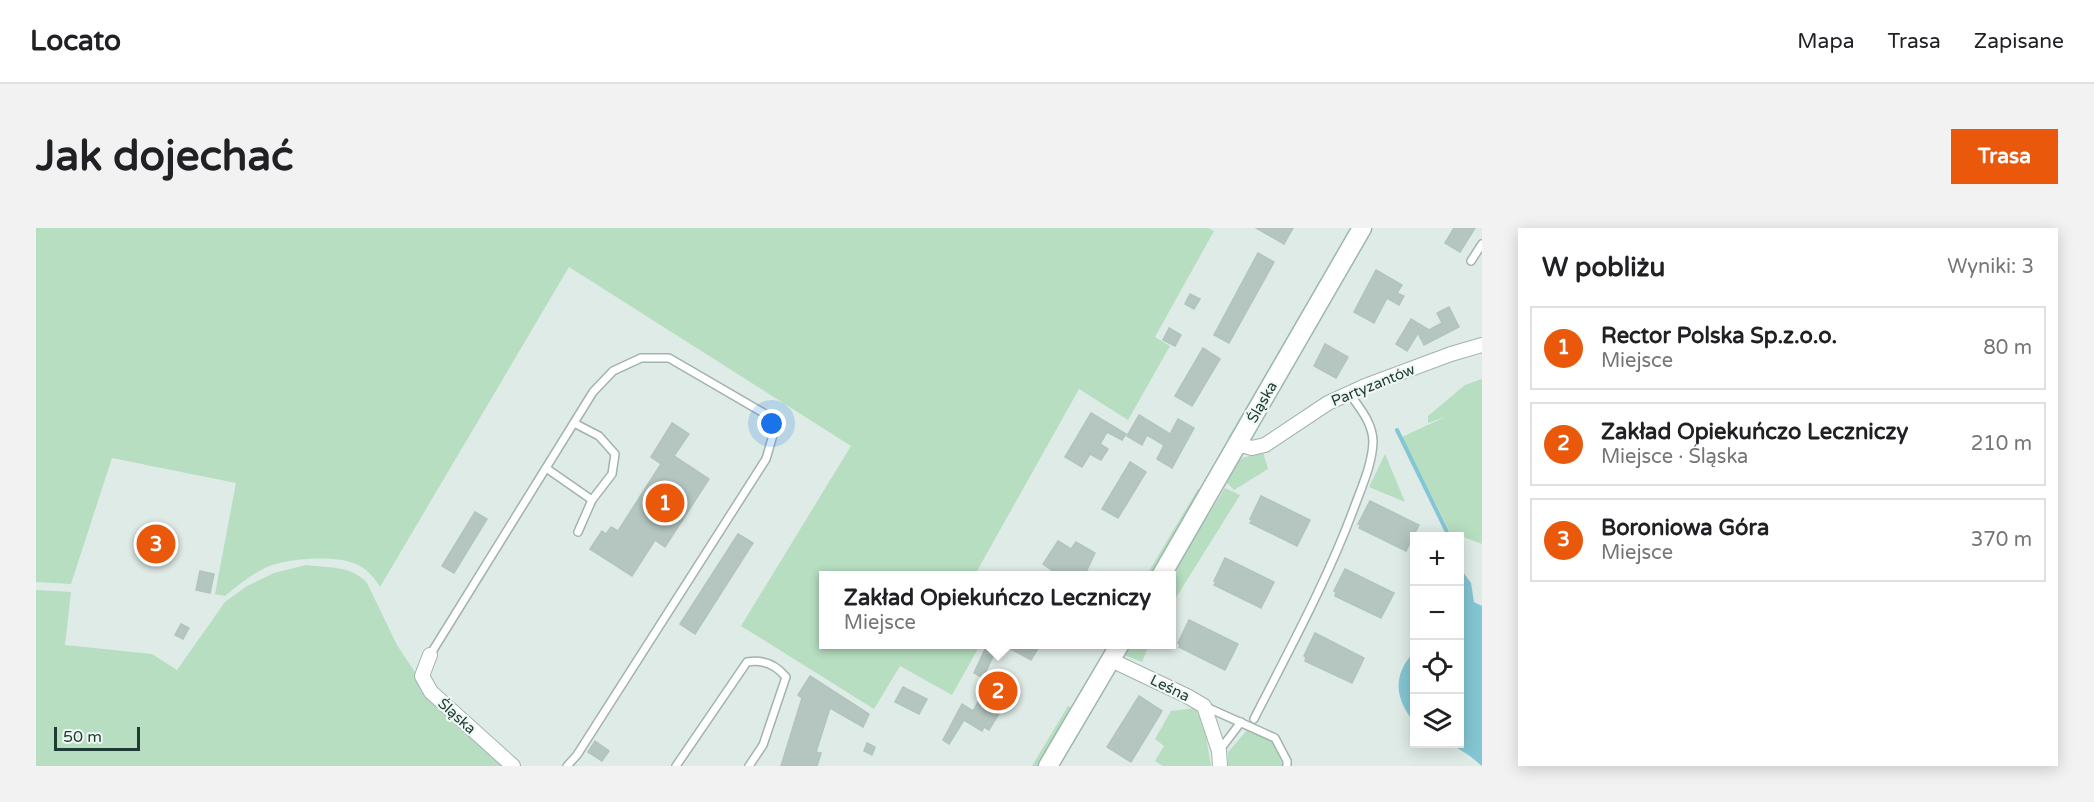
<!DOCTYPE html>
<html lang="pl">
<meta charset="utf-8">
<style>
body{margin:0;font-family:"Varela Round",sans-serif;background:#f2f2f2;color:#202124}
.controls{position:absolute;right:18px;bottom:18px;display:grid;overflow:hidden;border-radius:0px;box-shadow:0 3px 15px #0003}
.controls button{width:54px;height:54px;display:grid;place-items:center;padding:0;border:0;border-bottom:2px solid #e0e0e0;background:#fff;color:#202124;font:30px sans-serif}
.scale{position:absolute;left:18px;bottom:15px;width:86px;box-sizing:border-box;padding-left:6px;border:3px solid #1f3c34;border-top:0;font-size:16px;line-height:21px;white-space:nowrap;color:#1f3c34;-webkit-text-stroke:4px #f0f8f4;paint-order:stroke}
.you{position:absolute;left:736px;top:196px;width:21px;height:21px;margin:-15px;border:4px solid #fff;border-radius:50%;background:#1a73e8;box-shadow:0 0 0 9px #1a73e833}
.badge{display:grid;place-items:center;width:39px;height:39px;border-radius:50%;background:#ea580c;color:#fff;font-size:20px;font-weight:700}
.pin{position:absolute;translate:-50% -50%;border:3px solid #fff;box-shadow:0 2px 6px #0006}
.popup{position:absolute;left:783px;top:343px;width:357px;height:78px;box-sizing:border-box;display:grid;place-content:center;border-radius:0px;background:#fff;filter:drop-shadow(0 2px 4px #0005);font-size:20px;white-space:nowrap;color:#757577}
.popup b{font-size:22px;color:#202124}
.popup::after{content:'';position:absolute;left:50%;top:100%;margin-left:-12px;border:12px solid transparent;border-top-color:#fff}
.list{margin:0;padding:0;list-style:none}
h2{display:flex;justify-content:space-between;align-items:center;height:78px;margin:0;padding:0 24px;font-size:26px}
h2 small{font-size:20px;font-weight:400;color:#757577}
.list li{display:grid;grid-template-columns:39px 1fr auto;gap:18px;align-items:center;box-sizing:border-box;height:84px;margin:0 12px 12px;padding:0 12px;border:2px solid #e0e0e0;border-radius:0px}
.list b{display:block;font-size:22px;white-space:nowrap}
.list p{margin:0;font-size:20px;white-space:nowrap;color:#757577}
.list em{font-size:20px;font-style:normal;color:#757577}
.icon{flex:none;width:33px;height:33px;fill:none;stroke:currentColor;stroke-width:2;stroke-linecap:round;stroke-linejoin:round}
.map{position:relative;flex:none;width:1446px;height:538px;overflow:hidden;border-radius:0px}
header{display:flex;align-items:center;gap:36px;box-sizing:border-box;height:84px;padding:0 30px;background:#fff;border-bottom:2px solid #e0e0e0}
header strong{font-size:28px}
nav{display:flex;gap:33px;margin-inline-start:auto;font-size:21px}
.intro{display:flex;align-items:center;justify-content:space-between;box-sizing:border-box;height:144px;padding:0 36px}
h1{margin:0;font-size:42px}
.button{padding:15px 27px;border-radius:0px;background:#ea580c;color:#fff;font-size:21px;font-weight:700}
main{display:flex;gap:36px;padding:0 36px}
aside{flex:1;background:#fff;border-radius:0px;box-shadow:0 3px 15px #0003}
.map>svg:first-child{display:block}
</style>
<header>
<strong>Locato</strong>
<nav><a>Mapa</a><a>Trasa</a><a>Zapisane</a></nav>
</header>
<div class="intro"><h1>Jak dojechać</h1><a class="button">Trasa</a></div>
<main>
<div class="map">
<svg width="1446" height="538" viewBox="0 0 1446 538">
<rect width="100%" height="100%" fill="#dfebe6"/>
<!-- green -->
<g fill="#b7dec1">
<path d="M 0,0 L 1172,0 L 1178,3 L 1119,109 L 1134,118 L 1092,192 L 1043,161 L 941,343 L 947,347 L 788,348 L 788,416 L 944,417 L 916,467 L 864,438 L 838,481 L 705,398 L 815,218 L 533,39 L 344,359 C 339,350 330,340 320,336 C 300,327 258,330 236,337 C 219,343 203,357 189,368 L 179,366 L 200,255 L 76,230 L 35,356 L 0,354 Z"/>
<path d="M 1285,51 L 1290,55 L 1199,212 L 1192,210 Z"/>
<path d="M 1446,151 L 1446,316 L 1414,304 L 1366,209 L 1409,189 L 1392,195 L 1392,188 L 1429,157 Z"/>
<path d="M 1227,224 L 1232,241 L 1198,262 L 1189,253 L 1200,236 L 1206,230 Z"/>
<path d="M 1349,226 L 1369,274 L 1333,259 Z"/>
<path d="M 1189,260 L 1204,267 L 1136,376 L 1135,348 Z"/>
<path d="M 1162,261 L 1168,266 L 1120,347 L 1110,348 Z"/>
<path d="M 270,337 C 291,340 316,337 331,355 L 361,417 L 382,449 L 468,538 L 0,538 L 0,362 L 35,364 L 29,417 L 116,426 L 141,442 L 189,374 L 211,358 L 238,345 Z"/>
<path d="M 1092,417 L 1113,417 L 1106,434 L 1086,426 Z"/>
<path d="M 1032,478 L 1040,482 L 1006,538 L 996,538 Z"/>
<path d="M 1160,480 L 1170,509 L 1175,538 L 1127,538 L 1119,533 L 1128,518 L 1119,511 L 1135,483 Z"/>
<path d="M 1213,500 L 1236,512 L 1247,538 L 1192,538 L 1192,524 Z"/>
</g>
<!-- water -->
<g fill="#84c6d3">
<path d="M 1424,340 L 1435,355 L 1438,374 L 1446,378 L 1446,538 L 1434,528 L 1415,516 L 1424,516 Z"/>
<path d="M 1378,424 L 1378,494 C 1359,471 1356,447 1378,424 Z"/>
</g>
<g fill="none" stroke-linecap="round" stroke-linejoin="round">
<!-- stream -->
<path stroke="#84c6d3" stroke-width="4" d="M 1361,202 L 1413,308"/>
</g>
<!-- building -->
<g fill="#b4c6bf" stroke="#b1c5bd" stroke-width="1.5">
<path d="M 1220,0 L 1257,0 L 1248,16 Z"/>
<path d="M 1418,0 L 1439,0 L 1424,24 L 1409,15 Z"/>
<path d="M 1222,25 L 1238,34 L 1193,115 L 1178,107 Z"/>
<path d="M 1340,42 L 1366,57 L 1361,65 L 1368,68 L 1363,77 L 1351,70 L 1338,95 L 1318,84 Z"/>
<path d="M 1154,66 L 1164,71 L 1158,81 L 1149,76 Z"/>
<path d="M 1413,79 L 1423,99 L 1388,117 L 1382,105 L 1371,123 L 1360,116 L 1375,91 L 1393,102 L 1406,95 L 1401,85 Z"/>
<path d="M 1133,100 L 1145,107 L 1139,118 L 1127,112 Z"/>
<path d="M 1289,116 L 1312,129 L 1300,150 L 1278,138 Z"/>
<path d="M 1167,120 L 1184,131 L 1156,178 L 1139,168 Z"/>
<path d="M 1055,185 L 1090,206 L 1086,212 L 1071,204 L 1064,216 L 1072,221 L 1065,232 L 1054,226 L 1046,239 L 1029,229 Z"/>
<path d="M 1103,187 L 1134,206 L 1142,191 L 1158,200 L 1136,240 L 1121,231 L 1128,217 L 1111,207 L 1106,217 L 1091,208 Z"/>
<path d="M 636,195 L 653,206 L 638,228 L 673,251 L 629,319 L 619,312 L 596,348 L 554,321 L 566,303 L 570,306 L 575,299 L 582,303 L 625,236 L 615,229 Z"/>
<path d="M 1094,234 L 1110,244 L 1082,290 L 1066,281 Z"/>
<path d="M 1225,268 L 1274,292 L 1261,318 L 1214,295 L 1216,292 L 1214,291 Z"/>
<path d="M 1334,273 L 1383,297 L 1370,323 L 1323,300 L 1325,297 L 1322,296 Z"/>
<path d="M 439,284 L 451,291 L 418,345 L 406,338 Z"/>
<path d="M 702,306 L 717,315 L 659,406 L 644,396 Z"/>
<path d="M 1022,313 L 1035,321 L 1040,314 L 1059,325 L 1048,348 L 1024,348 L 1007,336 Z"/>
<path d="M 1189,330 L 1238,354 L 1225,380 L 1178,357 L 1180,354 L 1178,353 Z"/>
<path d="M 1309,341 L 1358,365 L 1345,390 L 1299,368 L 1300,364 L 1298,363 Z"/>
<path d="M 164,343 L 178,346 L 174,365 L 160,362 Z"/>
<path d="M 1153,392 L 1202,416 L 1189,442 L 1143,419 L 1144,416 L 1142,415 Z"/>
<path d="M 145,396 L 153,400 L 147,411 L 139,407 Z"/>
<path d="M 1279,405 L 1328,430 L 1316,455 L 1269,433 L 1270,429 L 1268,428 Z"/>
<path d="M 951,417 L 962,417 L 947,450 L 938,445 Z"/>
<path d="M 968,417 L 1004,417 L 995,432 Z"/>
<path d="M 966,444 L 982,454 L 953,502 L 948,499 L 946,503 L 928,492 L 913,516 L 907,512 L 926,476 L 937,483 L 949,462 L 955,464 Z"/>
<path d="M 774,448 L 833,486 L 827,499 L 794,480 L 780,524 L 785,525 L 781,538 L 745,538 L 766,470 L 762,467 Z"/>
<path d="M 867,459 L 891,471 L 883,486 L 859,474 Z"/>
<path d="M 1103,468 L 1126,483 L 1095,534 L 1071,519 Z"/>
<path d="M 559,513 L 573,523 L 566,533 L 552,524 Z"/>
<path d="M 831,515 L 839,519 L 836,527 L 828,523 Z"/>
</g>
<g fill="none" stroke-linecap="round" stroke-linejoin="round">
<!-- lane casing -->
<g stroke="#a2b3ad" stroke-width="10">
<g id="lane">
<path d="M 1435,33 L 1446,16"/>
<path d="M 538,195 L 563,208 L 579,226 L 576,246 L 556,272 L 542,304"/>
<path d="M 510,240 L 556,272"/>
<path d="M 394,427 L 557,164 L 577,143 L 605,130 L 633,130 L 731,187 L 737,207 L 730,231 L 541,527 L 531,538"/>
<path d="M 1168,478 L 1239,510 L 1251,533 L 1251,538"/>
<path d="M 1218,491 C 1253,422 1291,353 1318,280 C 1326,258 1336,237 1337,214 C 1337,195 1323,179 1313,165"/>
<path d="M 1183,523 L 1205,494"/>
<path d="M 640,538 L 711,434 C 727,431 740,437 750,449 L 727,517 L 713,538"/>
</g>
</g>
<!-- street casing -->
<g stroke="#a2b3ad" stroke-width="16">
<g id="street">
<path d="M 1201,216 L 1216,220 L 1229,217 L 1292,175 L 1329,158 L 1415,126 L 1446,117"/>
<path d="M 394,427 L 386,448 L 395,464 L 477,538"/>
<path d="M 1075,432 L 1151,468 L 1168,478 L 1183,523 L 1184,538"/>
</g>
</g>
<!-- secondary casing -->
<g stroke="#9db7ae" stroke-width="21">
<g id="secondary">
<path d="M 1125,348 L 1326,0"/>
<path d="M 1012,538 L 1084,416"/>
</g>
</g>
<!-- lane -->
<use href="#lane" stroke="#fff" stroke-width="7"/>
<!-- street -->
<use href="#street" stroke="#fff" stroke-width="14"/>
<!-- secondary -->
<use href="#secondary" stroke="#fff" stroke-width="18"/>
</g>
<g text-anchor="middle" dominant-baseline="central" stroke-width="4.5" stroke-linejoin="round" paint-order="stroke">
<!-- street labels -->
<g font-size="15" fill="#1f3c34" stroke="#f0f8f4">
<text transform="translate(1337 157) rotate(-22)">Partyzantów</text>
<text transform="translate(1226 174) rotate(-60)">Śląska</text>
<text transform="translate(1134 460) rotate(26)">Leśna</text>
<text transform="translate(421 488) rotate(42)">Śląska</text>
</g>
</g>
</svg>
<div class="controls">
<button>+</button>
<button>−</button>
<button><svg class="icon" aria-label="locate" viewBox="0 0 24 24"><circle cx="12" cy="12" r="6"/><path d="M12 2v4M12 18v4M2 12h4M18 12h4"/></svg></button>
<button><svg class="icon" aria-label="layers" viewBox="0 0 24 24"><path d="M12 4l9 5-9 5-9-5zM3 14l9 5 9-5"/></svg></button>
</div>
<div class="scale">50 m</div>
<div class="you"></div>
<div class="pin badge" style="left:629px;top:275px">1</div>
<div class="pin badge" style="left:962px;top:463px">2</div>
<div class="popup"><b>Zakład Opiekuńczo Leczniczy</b>Miejsce</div>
<div class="pin badge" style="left:120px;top:316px">3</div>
</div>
<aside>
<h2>W pobliżu<small>Wyniki: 3</small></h2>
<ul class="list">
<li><span class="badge">1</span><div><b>Rector Polska Sp.z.o.o.</b><p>Miejsce</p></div><em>80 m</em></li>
<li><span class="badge">2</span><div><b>Zakład Opiekuńczo Leczniczy</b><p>Miejsce · Śląska</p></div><em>210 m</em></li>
<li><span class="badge">3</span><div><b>Boroniowa Góra</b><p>Miejsce</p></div><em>370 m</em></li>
</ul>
</aside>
</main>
